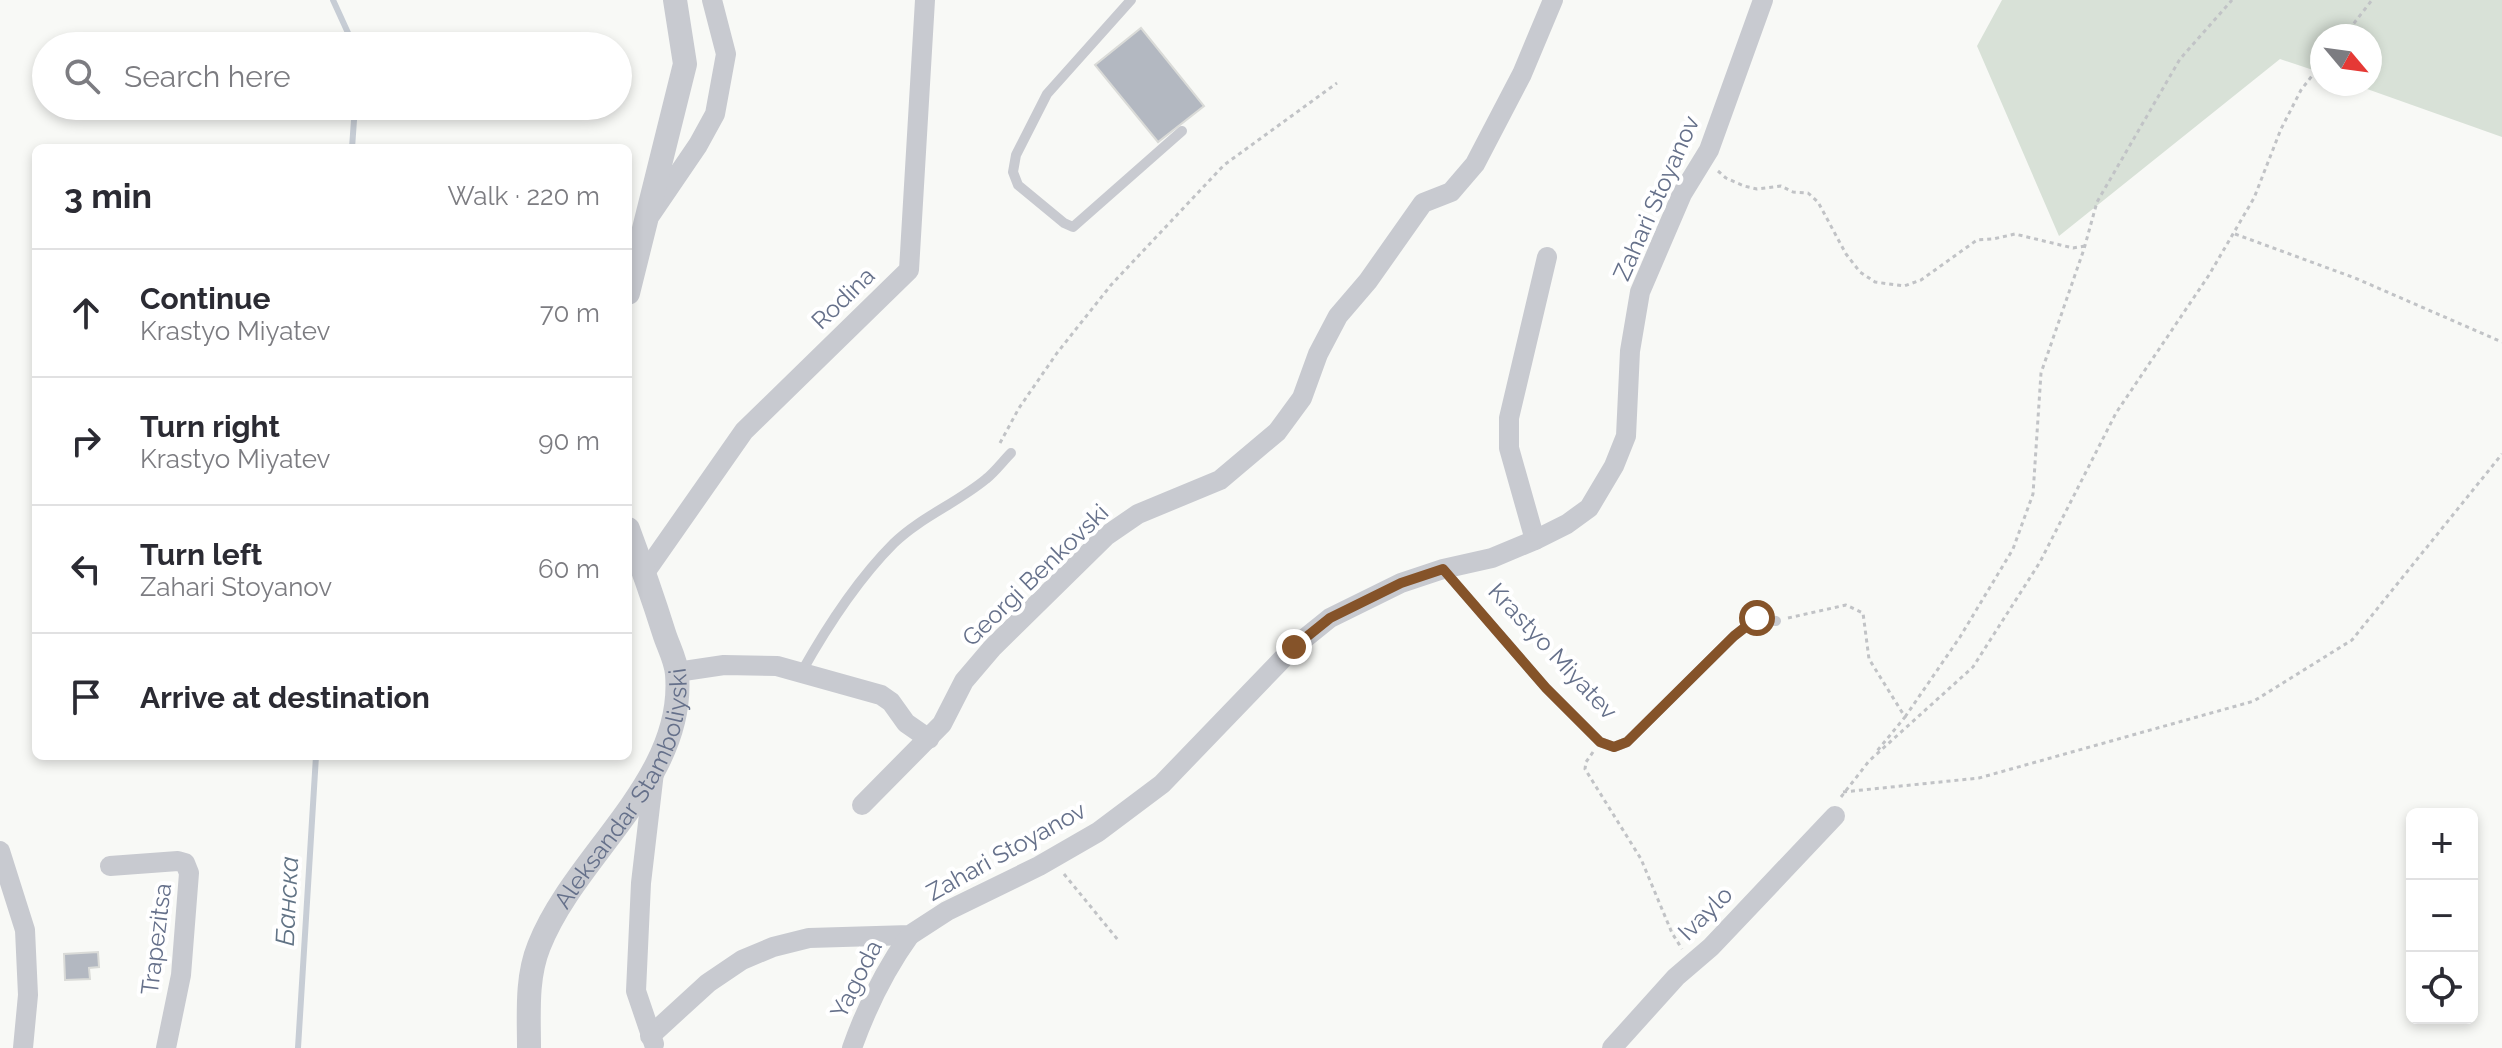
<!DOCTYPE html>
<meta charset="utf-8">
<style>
body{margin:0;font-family:Raleway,sans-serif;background:#f7f7f7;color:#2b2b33}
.controls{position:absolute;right:24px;bottom:24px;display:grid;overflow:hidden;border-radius:12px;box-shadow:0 4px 12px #0003}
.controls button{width:72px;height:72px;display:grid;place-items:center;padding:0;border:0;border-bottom:2px solid #e1e1e2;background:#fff;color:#2b2b33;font:40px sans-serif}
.compass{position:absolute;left:2310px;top:24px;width:72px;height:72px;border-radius:50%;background:#fff;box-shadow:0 4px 12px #0003;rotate:119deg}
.stop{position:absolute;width:24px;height:24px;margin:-18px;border:6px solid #855329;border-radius:50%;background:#fff}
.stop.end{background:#855329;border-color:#fff;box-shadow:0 2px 8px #0008}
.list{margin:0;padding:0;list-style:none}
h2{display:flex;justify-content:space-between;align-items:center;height:104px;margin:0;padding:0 32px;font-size:34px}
h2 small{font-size:26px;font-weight:400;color:#7c7c81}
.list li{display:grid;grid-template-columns:52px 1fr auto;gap:24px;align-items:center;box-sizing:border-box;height:128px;padding:0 32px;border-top:2px solid #e1e1e2}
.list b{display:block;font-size:30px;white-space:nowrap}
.list p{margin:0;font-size:26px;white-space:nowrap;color:#7c7c81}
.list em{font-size:26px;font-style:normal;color:#7c7c81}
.icon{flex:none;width:44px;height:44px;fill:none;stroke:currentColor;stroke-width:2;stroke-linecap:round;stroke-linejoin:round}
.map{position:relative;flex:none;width:2502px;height:1048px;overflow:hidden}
.search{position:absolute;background:#fff;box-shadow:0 4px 12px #0003;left:32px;top:32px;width:600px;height:88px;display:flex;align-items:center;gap:20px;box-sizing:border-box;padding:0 28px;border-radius:44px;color:#7c7c81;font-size:30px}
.panel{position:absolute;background:#fff;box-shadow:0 4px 12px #0003;left:32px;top:144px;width:600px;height:616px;border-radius:12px}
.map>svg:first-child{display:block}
</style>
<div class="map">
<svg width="2502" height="1048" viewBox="0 0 2502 1048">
<rect width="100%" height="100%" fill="#f8f9f6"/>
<!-- green -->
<path fill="#d8e1d7" d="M 2002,0 L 2502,0 L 2502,137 L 2353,84 L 2370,84 L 2370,36 L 2322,36 L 2322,73 L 2280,59 L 2059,236 L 1977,46 Z"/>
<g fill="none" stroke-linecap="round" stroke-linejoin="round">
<!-- stream -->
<g stroke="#c7cdd5" stroke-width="6">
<path d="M 333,0 L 354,46"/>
<path d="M 352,148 L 355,106"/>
<path d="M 298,1048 L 316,756"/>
</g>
</g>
<!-- building -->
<g fill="#b3b8c1" stroke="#dadbd8" stroke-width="2">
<path d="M 1141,28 L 1204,106 L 1158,142 L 1095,65 Z"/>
<path d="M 98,952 L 99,967 L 89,968 L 90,979 L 65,980 L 64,954 Z"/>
</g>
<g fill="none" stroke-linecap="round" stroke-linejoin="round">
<!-- path -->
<g stroke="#c1c3c6" stroke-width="3" stroke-dasharray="4 4" stroke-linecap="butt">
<path d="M 2344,36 L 2372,0"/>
<path d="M 1718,171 L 1726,178 L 1744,186 L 1757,189 L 1781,186 L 1793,192 L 1808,193 L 1818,202 L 1846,254 L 1860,272 L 1875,282 L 1904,286 L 1921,280 L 1977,240 L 1993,239 L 2015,234 L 2073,248 L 2085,246"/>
<path d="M 2235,234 L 2355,278 L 2502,342"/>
<path d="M 1000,443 L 1019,408 L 1057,353 L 1111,285 L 1224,165 L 1337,83"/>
<path d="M 1788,618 L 1846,605 L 1863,613 L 1869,659 L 1905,717 L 1877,751"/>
<path d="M 1905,717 L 1960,637 L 2013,549 L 2033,494 L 2041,373 L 2084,249 L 2097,202 L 2180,59 L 2232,0"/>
<path d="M 1593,752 L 1586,762 L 1585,769 L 1641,859 L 1672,933 L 1682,949"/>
<path d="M 1843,792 L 1979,778 L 2254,701 L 2352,640 L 2502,454"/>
<path d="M 1841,797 L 1869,761 L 1973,667 L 2040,562 L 2116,413 L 2209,275 L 2254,198 L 2281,129 L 2301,90 L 2322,63"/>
<path d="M 1064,874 L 1118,940"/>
</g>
<!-- service -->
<g stroke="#c8cad0" stroke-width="10">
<path d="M 1131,0 L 1047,94 L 1016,155 L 1013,172 L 1018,185 L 1064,223 L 1073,227 L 1182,131"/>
<path d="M 1443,569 L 1546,688 L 1600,742 L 1614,747 L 1627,742 L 1734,636 L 1757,618 L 1776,621"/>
<path d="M 801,673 C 825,630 859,578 894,543 C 921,517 957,503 986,479 C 995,472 1003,461 1011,453"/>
</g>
<!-- minor -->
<g stroke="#c8cad0" stroke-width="20">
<path d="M 651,214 L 698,145 L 715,114 L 726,54 L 712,0"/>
<path d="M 1535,540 L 1509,448 L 1509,418 L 1547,257"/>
<path d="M 644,574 L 744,431 L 909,270 L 925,0"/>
<path d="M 677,672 L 724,665 L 777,666 L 881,695 L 891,702 L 906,723 L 929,739"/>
<path d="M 862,805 L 942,724 L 964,681 L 993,647 L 1106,536 L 1138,514 L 1220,480 L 1277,432 L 1302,398 L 1318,354 L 1338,316 L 1368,281 L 1423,203 L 1451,192 L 1475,164 L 1522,74 L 1553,0"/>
<path d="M 0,851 L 25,930 L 28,995 L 23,1048"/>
<path d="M 110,866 L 178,861 L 185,863 L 189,873 L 181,975 L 166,1048"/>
<path d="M 650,1036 L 708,983 L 742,960 L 773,947 L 809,938 L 910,935 L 947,911 L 1039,866 L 1098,832 L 1162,784 L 1294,647 L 1330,618 L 1401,583 L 1443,569 L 1492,558 L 1535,540 L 1567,524 L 1589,508 L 1614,466 L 1626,436 L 1630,351 L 1640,292 L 1682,194 L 1709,150 L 1763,0"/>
<path d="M 654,1044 L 636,991 L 641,883 L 654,772"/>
<path d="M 852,1048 C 867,1006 884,971 910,935"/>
<path d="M 1612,1048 L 1676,977 L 1711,947 L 1835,816"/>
</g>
<!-- tertiary -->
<g stroke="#c8cad0" stroke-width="24">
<path d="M 628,293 L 685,64 L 675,0"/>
<path id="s1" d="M 529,1048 C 529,1014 526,978 539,946 C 575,854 686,780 677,674 C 676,660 668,646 664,633 C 653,598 641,564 628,529"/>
</g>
</g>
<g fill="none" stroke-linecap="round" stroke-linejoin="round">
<!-- route -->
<path stroke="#855329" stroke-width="10" d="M 1294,647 L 1330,618 L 1401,583 L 1443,569 L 1546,688 L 1600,742 L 1614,747 L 1627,742 L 1734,636 L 1757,618"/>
</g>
<g text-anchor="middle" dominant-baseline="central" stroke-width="8" stroke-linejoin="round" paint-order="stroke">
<!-- street labels -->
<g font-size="24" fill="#65708a" stroke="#fff">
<text transform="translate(1656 198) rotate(-66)">Zahari Stoyanov</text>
<text transform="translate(843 298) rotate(-44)">Rodina</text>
<text transform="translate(1035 575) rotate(-44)">Georgi Benkovski</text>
<text transform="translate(1553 651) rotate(47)">Krastyo Miyatev</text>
<text stroke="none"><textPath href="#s1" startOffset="284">Aleksandar Stamboliyski</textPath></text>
<text transform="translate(1006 851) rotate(-29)">Zahari Stoyanov</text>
<text transform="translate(1705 913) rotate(-45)">Ivaylo</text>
<text transform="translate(156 939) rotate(-83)">Trapezitsa</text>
<text transform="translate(856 979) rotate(-63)">Yagoda</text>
</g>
<!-- water labels -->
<g font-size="26" font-style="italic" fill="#617385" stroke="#fff">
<text transform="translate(287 901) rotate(-87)">Банска</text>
</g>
</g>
</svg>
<div class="controls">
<button>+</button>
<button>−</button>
<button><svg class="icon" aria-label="locate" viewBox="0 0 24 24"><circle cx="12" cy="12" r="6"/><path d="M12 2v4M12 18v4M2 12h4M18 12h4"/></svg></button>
</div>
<svg class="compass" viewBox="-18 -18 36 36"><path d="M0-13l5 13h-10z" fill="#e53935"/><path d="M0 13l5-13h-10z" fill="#7c7c81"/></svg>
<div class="stop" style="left:1757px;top:618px"></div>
<div class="stop end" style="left:1294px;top:647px"></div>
<div class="search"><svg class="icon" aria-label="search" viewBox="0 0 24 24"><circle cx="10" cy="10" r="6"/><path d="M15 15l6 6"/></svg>Search here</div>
<section class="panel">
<h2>3 min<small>Walk · 220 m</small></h2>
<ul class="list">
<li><svg class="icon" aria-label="ahead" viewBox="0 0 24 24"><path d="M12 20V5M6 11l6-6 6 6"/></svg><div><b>Continue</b><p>Krastyo Miyatev</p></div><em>70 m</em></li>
<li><svg class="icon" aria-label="right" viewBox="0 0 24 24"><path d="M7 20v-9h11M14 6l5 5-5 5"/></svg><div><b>Turn right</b><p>Krastyo Miyatev</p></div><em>90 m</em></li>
<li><svg class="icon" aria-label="left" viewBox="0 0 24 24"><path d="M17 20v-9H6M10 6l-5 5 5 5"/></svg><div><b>Turn left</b><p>Zahari Stoyanov</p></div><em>60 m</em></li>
<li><svg class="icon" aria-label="arrive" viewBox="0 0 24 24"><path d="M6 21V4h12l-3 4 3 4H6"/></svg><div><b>Arrive at destination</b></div></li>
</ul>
</section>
</div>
